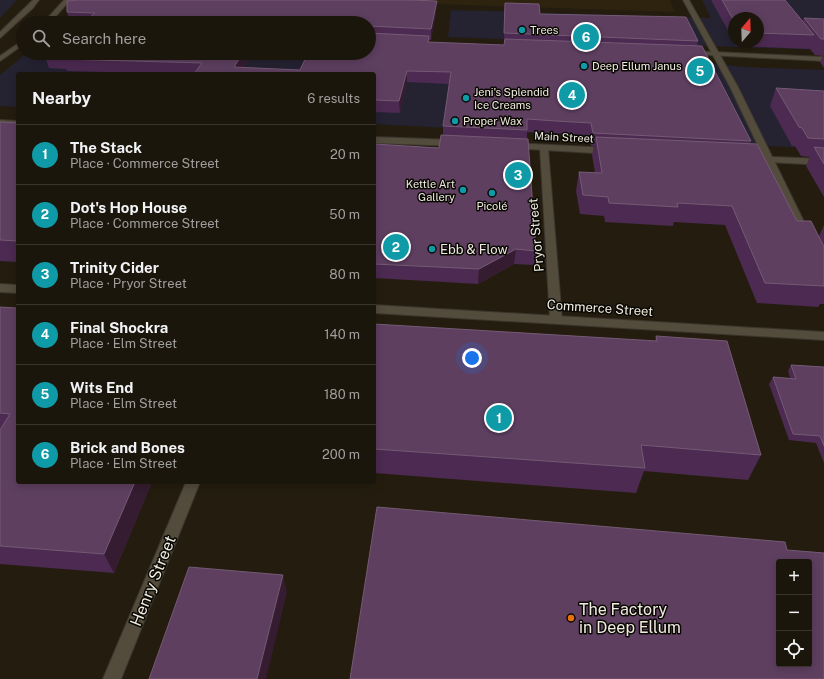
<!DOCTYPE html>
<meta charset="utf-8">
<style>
body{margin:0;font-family:"Public Sans",sans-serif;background:#241f14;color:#f1f3f6}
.controls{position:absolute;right:12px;bottom:12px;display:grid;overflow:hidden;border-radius:4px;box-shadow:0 2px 10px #0003}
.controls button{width:36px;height:36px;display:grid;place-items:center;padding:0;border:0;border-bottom:1px solid #39352c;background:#1b160b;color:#f1f3f6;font:20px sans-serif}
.compass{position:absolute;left:728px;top:12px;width:36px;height:36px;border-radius:50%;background:#1b160b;box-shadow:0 2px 10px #0003;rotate:19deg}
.you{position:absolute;left:472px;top:358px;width:14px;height:14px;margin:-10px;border:3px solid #fff;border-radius:50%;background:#1a73e8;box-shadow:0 0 0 6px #1a73e833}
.badge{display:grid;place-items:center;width:26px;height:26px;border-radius:50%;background:#92b7fd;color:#fff;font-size:13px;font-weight:700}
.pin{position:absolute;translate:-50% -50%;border:2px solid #fff;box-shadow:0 1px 4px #0006}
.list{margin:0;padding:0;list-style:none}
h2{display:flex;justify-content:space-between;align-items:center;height:52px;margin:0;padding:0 16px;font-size:17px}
h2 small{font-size:13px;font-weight:400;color:#a09f9d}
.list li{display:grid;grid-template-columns:26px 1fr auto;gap:12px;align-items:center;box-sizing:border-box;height:60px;padding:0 16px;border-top:1px solid #39352c}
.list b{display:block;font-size:15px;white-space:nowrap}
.list p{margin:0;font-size:13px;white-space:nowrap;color:#a09f9d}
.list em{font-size:13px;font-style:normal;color:#a09f9d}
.icon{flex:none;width:22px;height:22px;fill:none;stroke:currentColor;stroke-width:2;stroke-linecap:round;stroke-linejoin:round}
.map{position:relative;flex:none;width:824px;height:679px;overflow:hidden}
.search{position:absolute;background:#1b160b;box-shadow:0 2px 10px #0003;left:16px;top:16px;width:360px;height:44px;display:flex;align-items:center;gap:10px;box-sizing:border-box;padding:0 14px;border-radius:22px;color:#a09f9d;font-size:15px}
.panel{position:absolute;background:#1b160b;box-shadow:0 2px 10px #0003;left:16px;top:72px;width:360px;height:412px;border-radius:4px}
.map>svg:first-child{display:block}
</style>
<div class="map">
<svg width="824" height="679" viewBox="0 0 824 679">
<rect width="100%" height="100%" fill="#241d0f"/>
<!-- commercial -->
<g fill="#252232" fill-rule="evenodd">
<path d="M 0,0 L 17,0 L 0,18 Z"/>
<path d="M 702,0 L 824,0 L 824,50 L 448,37 L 451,10 L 711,18 ZM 734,18 L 758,18 L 758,42 L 734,42 Z"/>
<path d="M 27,53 L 369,53 L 708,63 L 744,67 L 824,70 L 824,149 L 374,124 L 374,74 L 18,74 L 18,107 L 0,106 L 0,75 Z"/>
</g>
<!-- built -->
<path fill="#2d230f" d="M 246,0 L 670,0 L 675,12 L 436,4 L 369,23 L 230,23 Z"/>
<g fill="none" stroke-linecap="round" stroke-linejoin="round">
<!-- minor casing -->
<g stroke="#3a352d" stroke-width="2">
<g id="minor">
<path d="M 683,0 L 689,0 L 738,87 L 811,236 L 810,238 L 806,239 L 801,236 L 730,87 Z"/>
<path d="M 544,145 L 548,148 L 562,320 L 560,323 L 552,323 L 550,320 L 540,148 Z"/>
<path d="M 186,482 L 200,482 L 121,679 L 103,679 Z"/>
</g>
</g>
<!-- secondary casing -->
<g stroke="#3a352d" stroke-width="2">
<g id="secondary">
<path d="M 33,0 L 39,0 L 33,8 L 0,38 L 0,32 Z"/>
<path d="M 64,0 L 70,0 L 50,23 L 43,23 Z"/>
<path d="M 23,40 L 23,45 L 0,61 L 0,56 Z"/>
<path d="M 691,51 L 824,57 L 824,61 L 689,54 L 688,53 Z"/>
<path d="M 0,120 L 18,121 L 18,125 L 0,124 Z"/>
<path d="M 374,137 L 455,140 L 459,143 L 455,146 L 374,143 Z"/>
<path d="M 514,143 L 609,148 L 613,151 L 609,154 L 511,148 L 510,146 Z"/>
<path d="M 749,156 L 824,159 L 824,165 L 746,161 L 745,159 Z"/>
<path d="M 0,284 L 18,285 L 18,293 L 0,292 Z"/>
<path d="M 374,305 L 824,332 L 824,340 L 374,313 Z"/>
</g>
</g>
<!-- minor -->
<use href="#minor" fill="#534b3c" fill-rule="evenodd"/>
<!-- secondary -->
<use href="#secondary" fill="#534b3c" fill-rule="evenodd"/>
</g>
<!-- wall -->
<g fill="#4c2a51">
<path d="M 711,0 L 785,0 L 803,21 L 804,18 L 824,19 L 824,68 L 820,62 L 823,56 L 815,55 L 809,48 L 809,49 L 736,46 L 734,42 L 758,42 L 758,18 L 734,18 L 734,41 Z"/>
<path d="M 505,3 L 540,14 L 698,41 L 697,46 L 751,141 L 749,144 L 797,221 L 819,236 L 824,225 L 824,304 L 820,304 L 818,307 L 757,303 L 725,225 L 674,222 L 673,226 L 605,222 L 604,216 L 580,214 L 576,191 L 579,172 L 595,173 L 592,155 L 594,146 L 591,146 L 589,135 L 554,133 L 527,132 L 527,139 L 536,251 L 534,265 L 514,264 L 478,284 L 374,278 L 374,144 L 439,148 L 443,135 L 443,126 L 449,84 L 407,82 L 400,113 L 374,112 L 374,74 L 175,74 L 67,71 L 66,69 L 49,68 L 45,56 L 49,53 L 252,53 L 243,67 L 300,70 L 369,53 L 369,23 L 70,23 L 67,12 L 436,12 L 431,40 L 429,40 L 429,42 L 504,45 L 504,12 Z"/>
<path d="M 776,88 L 824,91 L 824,197 L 806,166 L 810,157 L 801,156 L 795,146 L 792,146 L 770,106 Z"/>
<path d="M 0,122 L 18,123 L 18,262 L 0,261 Z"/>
<path d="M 0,307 L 152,482 L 114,573 L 0,564 Z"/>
<path d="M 374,324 L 655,341 L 656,336 L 761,455 L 748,480 L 644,471 L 636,493 L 374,473 Z"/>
<path d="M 791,365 L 824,367 L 824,463 L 816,443 L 789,440 L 769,384 L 773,377 L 790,378 L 788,371 Z"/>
</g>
<!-- shaded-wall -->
<g fill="#351c30">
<path d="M 437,1 L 436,12 L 431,40 L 431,29 Z"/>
<path d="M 266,18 L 267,23 L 263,23 Z"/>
<path d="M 243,53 L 252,53 L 238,74 L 234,67 Z"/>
<path d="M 407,71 L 407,82 L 400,113 L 399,101 Z"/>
<path d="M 516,249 L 514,264 L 478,284 L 479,269 Z"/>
<path d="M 135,482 L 152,482 L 114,573 L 104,554 Z"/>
<path d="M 283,575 L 287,592 L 266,679 L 257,679 Z"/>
</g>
<!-- building -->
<g fill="#5e3f60" stroke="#745a74" fill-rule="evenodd">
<path d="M 79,0 L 409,0 L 437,1 L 431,29 L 369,26 L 369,23 L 323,23 L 325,20 L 266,18 L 263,23 L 83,23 L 95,13 L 67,12 L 67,1 Z"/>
<path d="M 722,0 L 785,0 L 814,35 L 758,33 L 758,18 L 734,18 L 734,21 Z"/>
<path d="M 505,3 L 539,4 L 540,14 L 686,17 L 698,41 L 504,33 Z"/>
<path d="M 804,18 L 824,19 L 824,39 L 821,39 Z"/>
<path d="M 369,33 L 429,36 L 428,42 L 504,45 L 505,39 L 702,46 L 751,141 L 593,133 L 591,123 L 556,121 L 527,119 L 527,130 L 443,126 L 451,72 L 407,71 L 399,101 L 374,100 L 374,74 L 194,74 L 202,63 L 63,59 L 65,57 L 45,56 L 49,53 L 243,53 L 234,67 L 300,70 L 308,53 L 369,53 Z"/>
<path d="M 776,88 L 824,91 L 824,139 L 808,138 L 802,128 L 799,127 Z"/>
<path d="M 0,122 L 18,123 L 18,241 L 0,240 Z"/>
<path d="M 441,135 L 528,139 L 536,251 L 516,249 L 479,269 L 374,264 L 374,144 L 439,148 Z"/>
<path d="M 596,137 L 757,144 L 797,221 L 811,221 L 824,247 L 824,286 L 765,283 L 732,206 L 677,203 L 678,207 L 609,203 L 608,197 L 583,195 L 579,172 L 602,173 Z"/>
<path d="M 814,147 L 824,148 L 824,164 Z"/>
<path d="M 18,305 L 18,482 L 135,482 L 104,554 L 0,546 L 0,430 L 10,414 L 0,413 L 0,307 L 16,308 Z"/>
<path d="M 374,324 L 657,341 L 656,336 L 727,341 L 761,455 L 641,445 L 645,468 L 374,449 Z"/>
<path d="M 791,365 L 824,367 L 824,446 L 820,436 L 793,434 L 773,377 L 796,379 Z"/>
<path d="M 377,507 L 785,542 L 787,550 L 824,553 L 824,679 L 350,679 ZM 779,562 L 809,562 L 809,664 L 779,664 Z"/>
<path d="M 189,567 L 283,575 L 257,679 L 149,679 Z"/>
</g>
<!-- markers -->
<g fill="#0f9aa8" stroke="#0a0803" stroke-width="1.5">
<circle cx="522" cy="30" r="4"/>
<circle cx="584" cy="66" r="4"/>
<circle cx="466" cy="98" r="4"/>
<circle cx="455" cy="121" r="4"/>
<circle cx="463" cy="190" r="4"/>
<circle cx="492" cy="193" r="4"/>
<circle cx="432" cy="249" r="4"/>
</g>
<circle fill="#e8710a" stroke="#0a0803" stroke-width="1.5" cx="571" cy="618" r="4"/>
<g text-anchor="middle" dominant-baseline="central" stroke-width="3" stroke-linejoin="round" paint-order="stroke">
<!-- far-poi labels -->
<g font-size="11" fill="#efebe1" stroke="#0a0803" text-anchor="start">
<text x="530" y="30">Trees</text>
<text x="592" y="66">Deep Ellum Janus</text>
<text x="474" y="92">Jeni's Splendid<tspan x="474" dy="13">Ice Creams</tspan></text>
<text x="463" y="121">Proper Wax</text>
<text x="455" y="184" text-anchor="end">Kettle Art<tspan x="455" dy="13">Gallery</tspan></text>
<text x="492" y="206" text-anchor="middle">Picolé</text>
</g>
<!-- far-street labels -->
<g font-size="11" fill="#efebe1" stroke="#0a0803">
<text transform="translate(564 137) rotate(3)">Main Street</text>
</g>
<!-- street labels -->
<g font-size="13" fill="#efebe1" stroke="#0a0803">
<text transform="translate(536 235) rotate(-95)">Pryor Street</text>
<text transform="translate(600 308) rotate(4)">Commerce Street</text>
</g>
<!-- poi labels -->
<g font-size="13" fill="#efebe1" stroke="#0a0803" text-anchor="start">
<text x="440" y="249">Ebb &amp; Flow</text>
</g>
<!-- near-street labels -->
<g font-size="16" fill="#efebe1" stroke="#0a0803">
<text transform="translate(153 581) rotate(-68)">Henry Street</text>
</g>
<!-- near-poi labels -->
<g font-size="16" fill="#efebe1" stroke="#0a0803" text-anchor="start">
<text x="579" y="609">The Factory<tspan x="579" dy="18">in Deep Ellum</tspan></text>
</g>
</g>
</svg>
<div class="controls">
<button>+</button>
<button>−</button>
<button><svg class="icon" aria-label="locate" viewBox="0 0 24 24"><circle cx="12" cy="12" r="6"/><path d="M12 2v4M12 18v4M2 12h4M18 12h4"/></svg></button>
</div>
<svg class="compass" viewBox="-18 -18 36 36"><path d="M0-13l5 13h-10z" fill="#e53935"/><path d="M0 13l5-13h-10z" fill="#a09f9d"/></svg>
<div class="you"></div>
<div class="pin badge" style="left:499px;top:418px;background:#0f9aa8">1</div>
<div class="pin badge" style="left:396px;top:247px;background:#0f9aa8">2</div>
<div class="pin badge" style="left:518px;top:175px;background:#0f9aa8">3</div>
<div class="pin badge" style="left:572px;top:95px;background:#0f9aa8">4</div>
<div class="pin badge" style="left:700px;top:71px;background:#0f9aa8">5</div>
<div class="pin badge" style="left:586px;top:37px;background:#0f9aa8">6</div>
<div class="search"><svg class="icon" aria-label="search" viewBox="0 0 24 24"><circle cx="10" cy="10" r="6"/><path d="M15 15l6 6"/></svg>Search here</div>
<section class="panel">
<h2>Nearby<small>6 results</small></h2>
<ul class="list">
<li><span class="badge" style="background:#0f9aa8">1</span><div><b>The Stack</b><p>Place · Commerce Street</p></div><em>20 m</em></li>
<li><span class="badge" style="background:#0f9aa8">2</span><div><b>Dot's Hop House</b><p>Place · Commerce Street</p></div><em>50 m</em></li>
<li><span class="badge" style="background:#0f9aa8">3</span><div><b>Trinity Cider</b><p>Place · Pryor Street</p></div><em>80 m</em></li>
<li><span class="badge" style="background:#0f9aa8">4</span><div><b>Final Shockra</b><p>Place · Elm Street</p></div><em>140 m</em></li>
<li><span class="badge" style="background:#0f9aa8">5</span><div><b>Wits End</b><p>Place · Elm Street</p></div><em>180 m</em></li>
<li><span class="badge" style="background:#0f9aa8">6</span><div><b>Brick and Bones</b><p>Place · Elm Street</p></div><em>200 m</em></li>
</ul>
</section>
</div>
